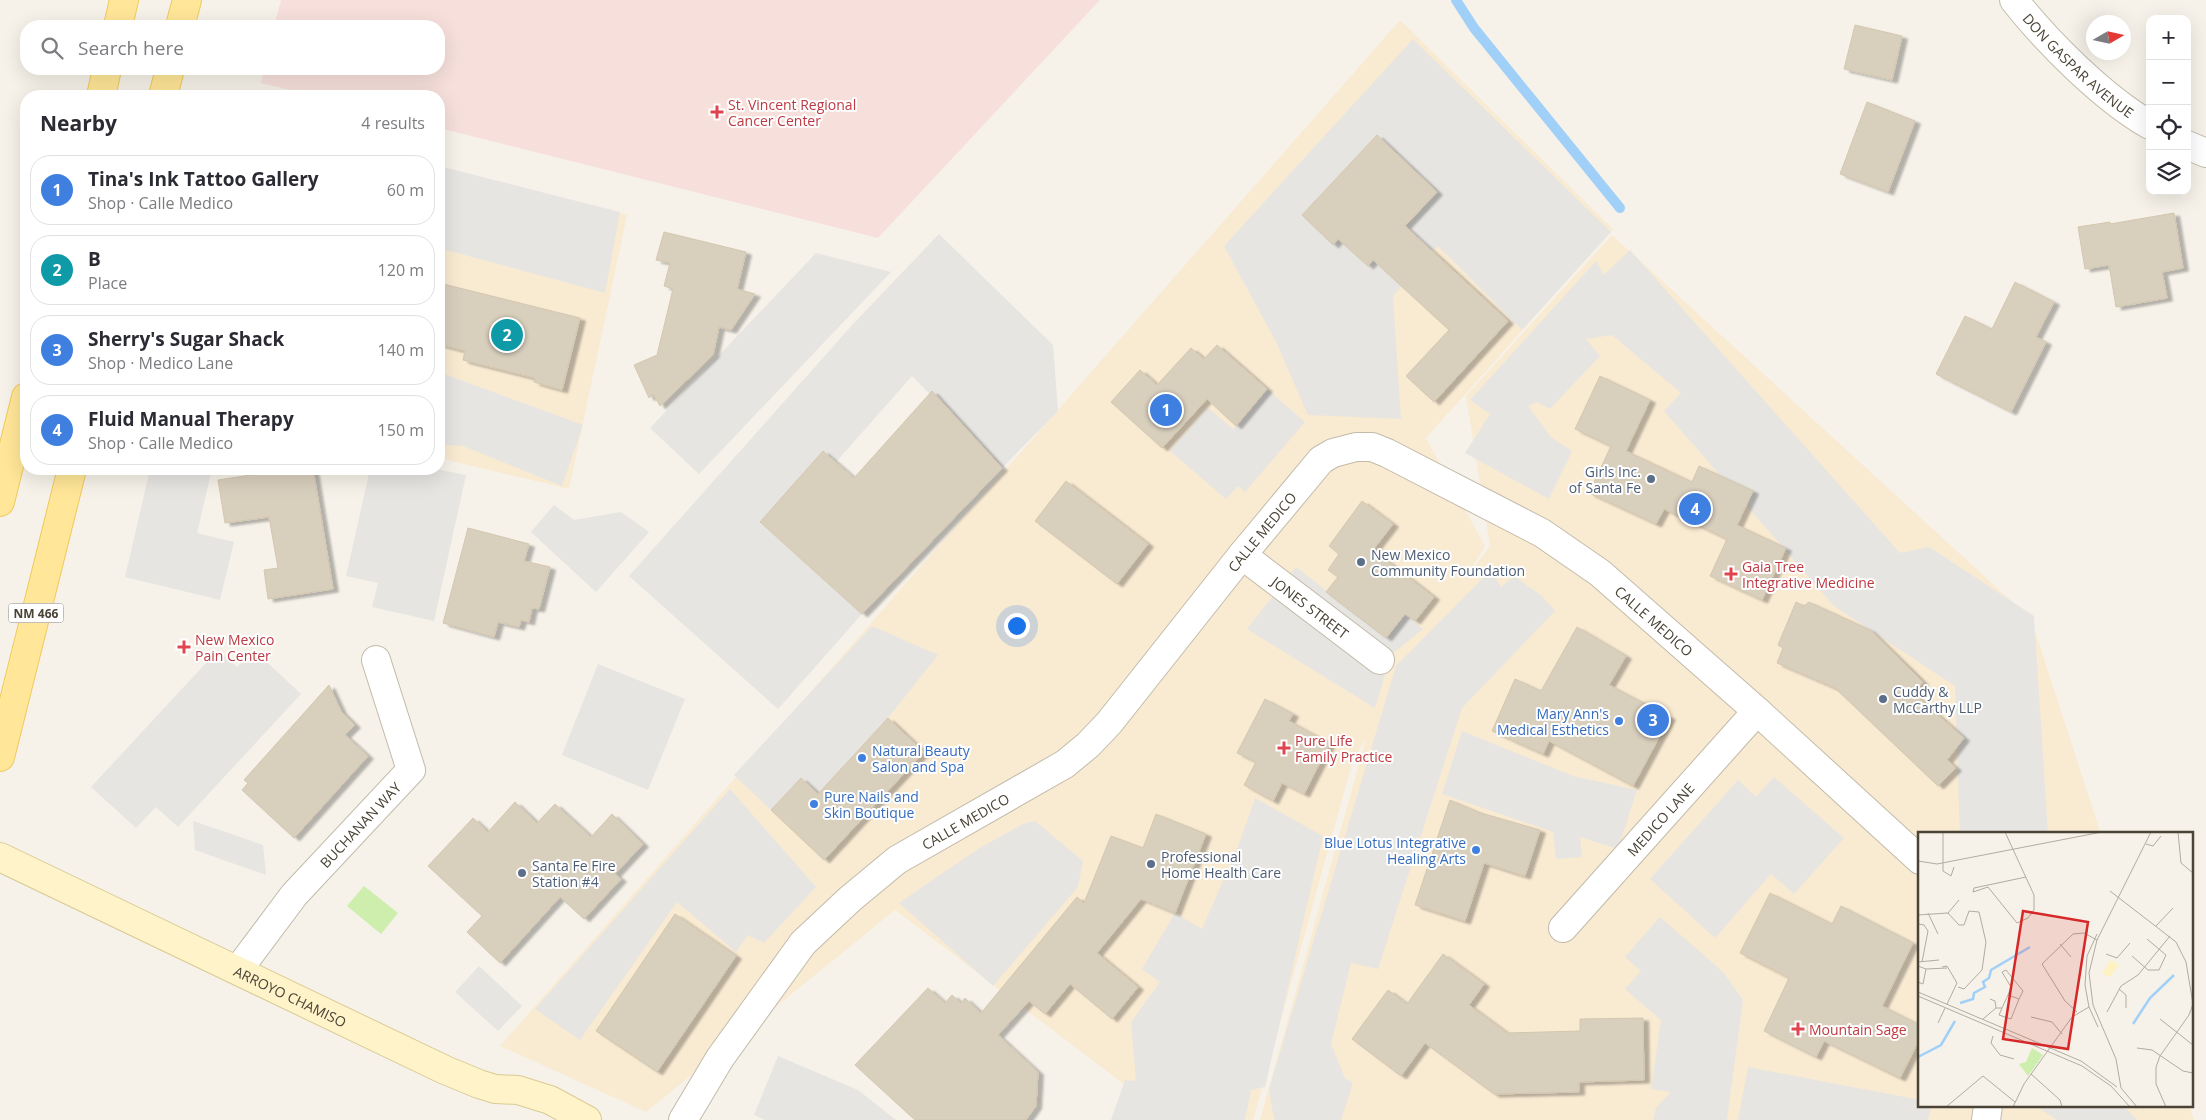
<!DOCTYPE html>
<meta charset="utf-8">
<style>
body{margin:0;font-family:"Open Sans",sans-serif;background:#f7f7f7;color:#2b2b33}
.controls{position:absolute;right:15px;top:15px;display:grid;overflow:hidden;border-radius:10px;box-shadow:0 5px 20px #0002}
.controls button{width:45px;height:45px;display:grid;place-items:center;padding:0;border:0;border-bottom:1px solid #e1e1e2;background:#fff;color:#2b2b33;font:25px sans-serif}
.compass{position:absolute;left:2086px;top:15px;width:45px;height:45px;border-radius:50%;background:#fff;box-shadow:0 5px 20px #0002;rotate:81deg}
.you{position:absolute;left:1016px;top:625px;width:18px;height:18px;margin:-12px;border:4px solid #fff;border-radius:50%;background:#1a73e8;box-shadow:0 0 0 8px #1a73e833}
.badge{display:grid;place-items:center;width:32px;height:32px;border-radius:50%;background:#b45309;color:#fff;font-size:16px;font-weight:700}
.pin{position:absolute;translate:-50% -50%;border:2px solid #fff;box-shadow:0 1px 5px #0006}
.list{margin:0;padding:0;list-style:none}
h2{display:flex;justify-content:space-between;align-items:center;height:65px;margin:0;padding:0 20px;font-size:21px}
h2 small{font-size:16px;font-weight:400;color:#7c7c81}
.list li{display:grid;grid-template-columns:32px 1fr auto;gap:15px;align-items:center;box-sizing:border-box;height:70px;margin:0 10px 10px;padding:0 10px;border:1px solid #e1e1e2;border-radius:20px}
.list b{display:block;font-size:19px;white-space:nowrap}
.list p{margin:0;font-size:16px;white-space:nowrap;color:#7c7c81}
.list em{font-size:16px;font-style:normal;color:#7c7c81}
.icon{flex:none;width:28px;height:28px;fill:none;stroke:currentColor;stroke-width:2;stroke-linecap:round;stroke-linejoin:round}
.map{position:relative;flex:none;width:2206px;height:1120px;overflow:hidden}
.search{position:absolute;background:#fff;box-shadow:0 5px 20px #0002;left:20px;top:20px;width:425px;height:55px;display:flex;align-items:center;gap:12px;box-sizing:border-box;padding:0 18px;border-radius:20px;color:#7c7c81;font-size:19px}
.panel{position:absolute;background:#fff;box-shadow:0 5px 20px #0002;left:20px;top:90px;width:425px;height:385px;border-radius:20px}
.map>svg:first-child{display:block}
</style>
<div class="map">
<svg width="2206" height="1120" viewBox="0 0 2206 1120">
<defs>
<filter id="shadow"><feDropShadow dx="5.5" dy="3" stdDeviation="1" flood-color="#0004"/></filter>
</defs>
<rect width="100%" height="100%" fill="#f6f2e9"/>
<!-- commercial -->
<g fill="#f9ead2">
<path d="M 1400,20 L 1613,229 L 1426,438 L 1485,546 L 1464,581 L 1490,546 L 1466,396 L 1612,235 L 2031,619 L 2101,834 L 1920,834 L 1920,1106 L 2189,1106 L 2194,1120 L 1260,1120 L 1366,739 L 1353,760 L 1253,1120 L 1171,1120 L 895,910 L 646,1112 L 500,1046 Z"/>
<path d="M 439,167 L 627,215 L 569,489 L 439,458 Z"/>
</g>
<!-- medical -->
<path fill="#f7e0db" d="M 281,0 L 1100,0 L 878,238 L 439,128 L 439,96 L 315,96 L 261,83 L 264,69 L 439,69 L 439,26 L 274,26 Z"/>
<!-- park -->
<path fill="#ceeeae" d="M 364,886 L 398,913 L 381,934 L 347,906 Z"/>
<!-- parking -->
<g fill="#e7e5e1">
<path d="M 1413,39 L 1611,232 L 1522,330 L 1438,246 L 1393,296 L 1401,419 L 1308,415 L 1276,342 L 1224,246 Z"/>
<path d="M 439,166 L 620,212 L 605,293 L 439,248 Z"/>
<path d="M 939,234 L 1053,345 L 1058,411 L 1002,468 L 912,376 L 836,462 L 823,451 L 760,523 L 862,614 L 778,709 L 629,576 L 853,324 Z"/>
<path d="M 1630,250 L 1900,553 L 1929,547 L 2034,616 L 2048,834 L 1960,834 L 1955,686 L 1834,606 L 1664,411 L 1681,393 L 1612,335 L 1586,339 L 1600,356 L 1550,409 L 1537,402 L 1528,406 L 1551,437 L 1572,451 L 1549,499 L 1465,453 L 1490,414 L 1470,400 L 1596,261 L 1604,275 Z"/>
<path d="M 816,253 L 891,272 L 699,474 L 650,428 Z"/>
<path d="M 439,372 L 583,425 L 562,486 L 463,446 L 439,444 Z"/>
<path d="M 1267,389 L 1305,422 L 1245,492 L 1238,486 L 1226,499 L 1170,451 L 1208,408 L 1233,429 Z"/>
<path d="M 150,469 L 212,469 L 197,533 L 234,542 L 220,600 L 125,577 Z"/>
<path d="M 370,469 L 437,469 L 466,475 L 434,621 L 372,607 L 378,583 L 346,576 Z"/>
<path d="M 554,505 L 574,520 L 621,512 L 649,532 L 596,592 L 531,532 Z"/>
<path d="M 1296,567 L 1386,638 L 1405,614 L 1423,629 L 1391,655 L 1375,708 L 1247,629 Z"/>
<path d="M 1491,570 L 1501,587 L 1514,576 L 1542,596 L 1555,611 L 1462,708 L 1378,969 L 1351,963 L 1331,1044 L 1345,1078 L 1353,1083 L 1341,1120 L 1274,1120 L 1269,1089 L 1396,666 Z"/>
<path d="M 872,626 L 938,655 L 888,718 L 818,794 L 801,778 L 771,810 L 734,775 Z"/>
<path d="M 218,650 L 237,667 L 254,650 L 301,694 L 178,827 L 156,807 L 136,828 L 91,787 Z"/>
<path d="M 598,664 L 685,699 L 648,790 L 562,755 Z"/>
<path d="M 1462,731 L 1573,776 L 1637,790 L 1618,849 L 1580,837 L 1582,857 L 1556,859 L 1553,832 L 1442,794 Z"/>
<path d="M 1774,777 L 1844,838 L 1794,894 L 1771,874 L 1715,938 L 1650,879 L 1738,780 L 1756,797 Z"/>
<path d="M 730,789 L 816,887 L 764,943 L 748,935 L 736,952 L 677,902 L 580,1040 L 535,1009 Z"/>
<path d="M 1255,798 L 1323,836 L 1265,1087 L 1251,1090 L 1245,1120 L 1111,1120 L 1125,1080 L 1136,1081 L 1131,1022 L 1160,982 L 1142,969 L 1175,913 L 1202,929 L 1239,844 Z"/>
<path d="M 193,821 L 263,845 L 266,875 L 195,850 Z"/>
<path d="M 1035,821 L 1083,861 L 1078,887 L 993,986 L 899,903 L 978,849 L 1023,824 Z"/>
<path d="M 1660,917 L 1723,972 L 1743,1000 L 1727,1120 L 1653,1120 L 1656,1108 L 1671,1092 L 1651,1089 L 1661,1020 L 1625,989 L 1641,971 L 1625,957 Z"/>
<path d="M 479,966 L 522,1006 L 498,1031 L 455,992 Z"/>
<path d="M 778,1056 L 858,1090 L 896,1120 L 765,1120 L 754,1115 Z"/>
<path d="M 1748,1067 L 1920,1100 L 1920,1106 L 1931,1106 L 1928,1120 L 1738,1120 Z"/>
<path d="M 2036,1106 L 2124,1106 L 2137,1120 L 2057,1120 Z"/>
</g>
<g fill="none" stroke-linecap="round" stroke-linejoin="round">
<!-- stream -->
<path stroke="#a0d0f8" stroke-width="10" d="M 1456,0 L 1474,28 L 1620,208"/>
</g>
<!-- building -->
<g fill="#d9cfbd" stroke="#d4c7af" filter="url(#shadow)">
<path d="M 1855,25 L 1902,36 L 1892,80 L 1844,69 Z"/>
<path d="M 1867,102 L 1915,121 L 1888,192 L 1840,174 Z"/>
<path d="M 1377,135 L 1437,192 L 1405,226 L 1508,321 L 1434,402 L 1406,376 L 1449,330 L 1373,260 L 1368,266 L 1338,239 L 1333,245 L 1302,215 Z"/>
<path d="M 2174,213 L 2183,268 L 2162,272 L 2167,298 L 2116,307 L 2109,265 L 2085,269 L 2078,227 L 2110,222 L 2110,224 Z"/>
<path d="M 664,232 L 746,252 L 737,289 L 755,294 L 731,330 L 719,327 L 713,355 L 660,406 L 653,394 L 649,398 L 634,365 L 657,355 L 673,289 L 664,286 L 670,263 L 656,260 Z"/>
<path d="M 2015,282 L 2054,302 L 2036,337 L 2046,342 L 2011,412 L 1936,374 L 1965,316 L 1992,329 Z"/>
<path d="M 439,283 L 580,318 L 562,390 L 534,382 L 535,378 L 463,360 L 465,351 L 439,344 Z"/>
<path d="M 1217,345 L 1267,389 L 1236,426 L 1207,399 L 1162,448 L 1111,402 L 1140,370 L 1157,385 L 1191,348 L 1204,359 Z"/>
<path d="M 1600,376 L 1650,400 L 1626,451 L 1692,482 L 1699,466 L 1753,491 L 1737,525 L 1786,548 L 1762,600 L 1710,576 L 1727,539 L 1664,509 L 1656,524 L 1589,493 L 1611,446 L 1575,429 Z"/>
<path d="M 932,391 L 1002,468 L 862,614 L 760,522 L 823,451 L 854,478 Z"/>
<path d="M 290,469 L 313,469 L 333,589 L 268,599 L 264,570 L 278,568 L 269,517 L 225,523 L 218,480 Z"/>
<path d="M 1066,481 L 1148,544 L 1117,584 L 1035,521 Z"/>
<path d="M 1362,501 L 1393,524 L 1373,550 L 1434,597 L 1415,621 L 1405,614 L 1386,638 L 1326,592 L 1338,577 L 1328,570 L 1339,554 L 1329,546 Z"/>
<path d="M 468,528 L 529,544 L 524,561 L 550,567 L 539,609 L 532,608 L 529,622 L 521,620 L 519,627 L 498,622 L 494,637 L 443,623 Z"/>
<path d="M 1796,602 L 1804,606 L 1809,602 L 1870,630 L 1923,682 L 1913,693 L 1964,738 L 1947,760 L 1956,768 L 1938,786 L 1835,688 L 1777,663 L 1783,648 L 1778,645 Z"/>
<path d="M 1577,627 L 1626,656 L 1609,685 L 1670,717 L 1633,786 L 1549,741 L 1543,754 L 1492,731 L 1515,679 L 1541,691 Z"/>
<path d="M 329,685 L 341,711 L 355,725 L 345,735 L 368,756 L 294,838 L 242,790 L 248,783 L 244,780 Z"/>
<path d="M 1265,699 L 1293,714 L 1289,721 L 1330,743 L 1304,794 L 1282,783 L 1273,801 L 1244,785 L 1256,762 L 1237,753 Z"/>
<path d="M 888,718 L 924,752 L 824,860 L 771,810 L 801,778 L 818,794 Z"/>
<path d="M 1450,800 L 1481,813 L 1540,830 L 1525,876 L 1484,863 L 1465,921 L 1415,905 Z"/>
<path d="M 515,802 L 537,823 L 555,804 L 591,837 L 612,814 L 643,844 L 615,874 L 621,879 L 584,919 L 560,897 L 500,963 L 467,932 L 482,916 L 428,866 L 473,818 L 488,832 Z"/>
<path d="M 1156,814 L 1206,834 L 1175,913 L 1141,899 L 1097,953 L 1138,987 L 1112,1019 L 1070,984 L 1045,1014 L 1029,1001 L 998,1035 L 1038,1072 L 1036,1106 L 1026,1120 L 915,1120 L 855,1065 L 928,988 L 945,1003 L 952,995 L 961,1003 L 965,998 L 981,1013 L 1077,897 L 1084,903 L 1111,836 L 1143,848 Z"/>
<path d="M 1770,893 L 1832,924 L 1841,906 L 1913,943 L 1882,1006 L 1920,1025 L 1920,1038 L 1900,1078 L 1824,1041 L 1816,1057 L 1764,1031 L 1789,978 L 1740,953 Z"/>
<path d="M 675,914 L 736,956 L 657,1072 L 596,1031 Z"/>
<path d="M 1443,954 L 1484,984 L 1469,1005 L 1507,1033 L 1580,1031 L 1580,1019 L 1643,1018 L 1644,1080 L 1579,1082 L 1579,1092 L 1494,1094 L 1425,1043 L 1401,1076 L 1352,1039 L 1388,990 L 1407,1004 Z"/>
</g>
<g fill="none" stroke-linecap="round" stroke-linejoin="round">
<!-- street casing -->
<g stroke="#c2bbaa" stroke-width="30">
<g id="street">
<path id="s1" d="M 2014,0 C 2047,42 2104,99 2150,125"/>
<path d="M 2187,145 L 2206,153"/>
<path id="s2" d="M 1242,555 L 1380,660"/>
<path id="s3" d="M 1563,928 L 1757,711"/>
<path id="s4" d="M 238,970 L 294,895 L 411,770 L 376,660"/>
<path id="s5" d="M 683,1120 L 720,1058 L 803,943 L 850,899 L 897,860 L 1065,764 L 1088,745 L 1109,723 L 1242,555 L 1321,460 L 1333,453 L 1356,447 L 1372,447 L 1387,453 L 1542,533 L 1600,573 L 1757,711 L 1920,860"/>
<path d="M 1986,1120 L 1988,1106"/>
</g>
</g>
<!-- secondary casing -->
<g stroke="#daca94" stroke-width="30">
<g id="secondary">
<path id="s6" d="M 0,857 L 445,1070 L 479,1084 L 495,1089 L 518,1090 L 550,1100 L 587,1120"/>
</g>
</g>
<!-- primary casing -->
<g stroke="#f0ca5c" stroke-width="30">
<g id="primary">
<path d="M 118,26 L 124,0"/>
<path d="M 180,26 L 187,0"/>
<path d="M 101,96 L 107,69"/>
<path d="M 163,96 L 170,69"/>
<path d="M 0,502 L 26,397"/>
<path d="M 0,757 L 72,469"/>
</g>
</g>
<!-- street -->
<use href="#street" stroke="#fff" stroke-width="28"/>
<!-- secondary -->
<use href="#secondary" stroke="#fff4c9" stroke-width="28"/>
<!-- primary -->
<use href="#primary" stroke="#ffe698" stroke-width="28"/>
</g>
<!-- markers -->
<g fill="#e0444e" stroke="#fff" stroke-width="2">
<path d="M714.5 104.5h5v5h5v5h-5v5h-5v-5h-5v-5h5z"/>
<path d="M1728.5 566.5h5v5h5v5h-5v5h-5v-5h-5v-5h5z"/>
<path d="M181.5 639.5h5v5h5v5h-5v5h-5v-5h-5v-5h5z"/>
<path d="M1281.5 740.5h5v5h5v5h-5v5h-5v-5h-5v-5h5z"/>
<path d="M1795.5 1021.5h5v5h5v5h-5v5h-5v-5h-5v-5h5z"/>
</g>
<g fill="#5c6f8a" stroke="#fff" stroke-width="2">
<circle cx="1651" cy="479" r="5"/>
<circle cx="1361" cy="562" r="5"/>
<circle cx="1883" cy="699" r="5"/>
<circle cx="1151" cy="864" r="5"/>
<circle cx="522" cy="873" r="5"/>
</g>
<g fill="#3f7fe0" stroke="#fff" stroke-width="2">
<circle cx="1619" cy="721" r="5"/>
<circle cx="862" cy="758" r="5"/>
<circle cx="814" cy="804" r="5"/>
<circle cx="1476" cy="850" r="5"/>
</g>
<g text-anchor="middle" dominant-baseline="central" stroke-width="4" stroke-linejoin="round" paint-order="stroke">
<!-- shield labels -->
<rect fill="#fff" stroke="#807b72" stroke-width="1" x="8.5" y="603.5" width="55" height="19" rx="4"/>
<g font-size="12" font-weight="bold" fill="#4a4336">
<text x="36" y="613">NM 466</text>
</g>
<!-- street labels -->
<g font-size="14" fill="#4a4336" stroke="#fff">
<text stroke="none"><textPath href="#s1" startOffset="92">DON GASPAR AVENUE</textPath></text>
<text stroke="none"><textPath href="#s5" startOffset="838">CALLE MEDICO</textPath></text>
<text stroke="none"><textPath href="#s2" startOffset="86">JONES STREET</textPath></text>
<text stroke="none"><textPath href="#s5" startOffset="1318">CALLE MEDICO</textPath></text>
<text stroke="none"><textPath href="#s3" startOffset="146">MEDICO LANE</textPath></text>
<text stroke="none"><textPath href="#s5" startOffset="418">CALLE MEDICO</textPath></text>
<text stroke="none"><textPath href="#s4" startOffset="190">BUCHANAN WAY</textPath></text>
<text stroke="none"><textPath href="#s6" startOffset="322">ARROYO CHAMISO</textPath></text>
</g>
<!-- health labels -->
<g font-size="14" fill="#be3a42" stroke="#fff" text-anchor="start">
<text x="728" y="104">St. Vincent Regional<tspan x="728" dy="16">Cancer Center</tspan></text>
<text x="1742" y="566">Gaia Tree<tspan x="1742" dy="16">Integrative Medicine</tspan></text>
<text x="195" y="639">New Mexico<tspan x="195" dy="16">Pain Center</tspan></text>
<text x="1295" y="740">Pure Life<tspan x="1295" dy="16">Family Practice</tspan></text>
<text x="1809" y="1029">Mountain Sage</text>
</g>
<!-- service labels -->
<g font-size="14" fill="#4e5e75" stroke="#fff" text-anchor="start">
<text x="1641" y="471" text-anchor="end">Girls Inc.<tspan x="1641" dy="16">of Santa Fe</tspan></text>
<text x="1371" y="554">New Mexico<tspan x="1371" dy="16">Community Foundation</tspan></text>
<text x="1893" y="691">Cuddy &amp;<tspan x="1893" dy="16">McCarthy LLP</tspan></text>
<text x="1161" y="856">Professional<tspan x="1161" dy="16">Home Health Care</tspan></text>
<text x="532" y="865">Santa Fe Fire<tspan x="532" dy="16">Station #4</tspan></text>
</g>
<!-- shop labels -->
<g font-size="14" fill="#366cbe" stroke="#fff" text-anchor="end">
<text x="1609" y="713">Mary Ann's<tspan x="1609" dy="16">Medical Esthetics</tspan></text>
<text x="872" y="750" text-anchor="start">Natural Beauty<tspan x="872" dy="16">Salon and Spa</tspan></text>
<text x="824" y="796" text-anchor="start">Pure Nails and<tspan x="824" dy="16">Skin Boutique</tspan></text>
<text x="1466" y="842">Blue Lotus Integrative<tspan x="1466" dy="16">Healing Arts</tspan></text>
</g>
</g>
<!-- overview -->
<g transform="translate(1918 832)">
<rect width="275" height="275" fill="#f6f2e9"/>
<path d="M 193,128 L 201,133 L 192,145 L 184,141 Z" fill="#fdf3c1"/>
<path d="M 114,216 L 125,223 L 110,244 L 101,232 L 108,230 Z" fill="#ceeeae"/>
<path fill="none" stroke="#a0d0f8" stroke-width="2.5" d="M 42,171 L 55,167 L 56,161 L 67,155 L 65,150 L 71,146 L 73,138 L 112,115M 215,192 L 232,166 L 256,143M 0,225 L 23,213 L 37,189"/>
<path fill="none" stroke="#b1aca1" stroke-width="1" d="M 25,0 L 25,39 L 33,44 L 36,35M 87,0 L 116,63 L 116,78 L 110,86 L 99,91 L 70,55 L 55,60 L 56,56 L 108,45M 260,0 L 263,31 L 275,41M 228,12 L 235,14 L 243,4M 0,29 L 19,32 L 184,0M 192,59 L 258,110 L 268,130 L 275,172 L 271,183 L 242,224 L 238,235 L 238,252 L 248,275M 10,81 L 20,102M 30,81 L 41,93 L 46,93 L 51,79 L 61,80 L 68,110 L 64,138 L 46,157 L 40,155M 0,83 L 30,81 L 41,68M 0,92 L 6,93 L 10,99 L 4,130M 238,94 L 255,76M 179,102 L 169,124 L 167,153 L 171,175 L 180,195M 142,112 L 153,125M 188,122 L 199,126 L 212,111M 214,124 L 230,138 L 241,138 L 248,123 L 229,107M 0,130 L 21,128M 0,134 L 8,137 L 29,136M 24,135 L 29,134 L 39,151 L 29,172M 0,150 L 5,152 L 8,137M 201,157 L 208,163 L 208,176M 0,160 L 163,229 L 199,255M 90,163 L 93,155 L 84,140 L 88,138 L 105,159 L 101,167M 0,164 L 164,234 L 193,254 L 212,275M 78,176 L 84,176 L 81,183 L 93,187 L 101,167 L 90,163 L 84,176M 159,180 L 147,169 L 124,132 L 155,102 L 166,101 L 179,108M 189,180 L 203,154 L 220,143 L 252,104M 113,185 L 134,190 L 144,202M 65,187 L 78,176 L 77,169 L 72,167M 242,187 L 275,213M 20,191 L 27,176M 75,204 L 73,211 L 82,223 L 96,227M 219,216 L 234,218 L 265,239 L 275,241M 113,242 L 142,268 L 144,275M 28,275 L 65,244 L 97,270M 95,275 L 106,252 L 154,185 L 171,175M 219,275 L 203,256 L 198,227 L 175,173 L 171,141 L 179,108 L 233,0"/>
<path fill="#d62828" fill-opacity="0.15" stroke="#d62828" stroke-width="2.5" d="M 105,79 L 170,90 L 150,217 L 85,207 Z"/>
<rect width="275" height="275" fill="none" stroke="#4a4336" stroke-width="2.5"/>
</g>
</svg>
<div class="controls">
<button>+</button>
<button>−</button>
<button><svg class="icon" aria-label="locate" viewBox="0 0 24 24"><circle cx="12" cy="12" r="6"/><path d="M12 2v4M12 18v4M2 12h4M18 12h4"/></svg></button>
<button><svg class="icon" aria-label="layers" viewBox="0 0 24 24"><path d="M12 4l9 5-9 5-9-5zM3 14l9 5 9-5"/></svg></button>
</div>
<svg class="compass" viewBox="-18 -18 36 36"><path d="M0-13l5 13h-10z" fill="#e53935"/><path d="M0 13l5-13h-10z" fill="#7c7c81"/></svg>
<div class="you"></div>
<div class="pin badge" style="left:1166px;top:410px;background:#3f7fe0">1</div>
<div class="pin badge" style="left:507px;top:335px;background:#0f9aa8">2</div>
<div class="pin badge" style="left:1653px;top:720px;background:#3f7fe0">3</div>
<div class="pin badge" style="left:1695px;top:509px;background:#3f7fe0">4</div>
<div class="search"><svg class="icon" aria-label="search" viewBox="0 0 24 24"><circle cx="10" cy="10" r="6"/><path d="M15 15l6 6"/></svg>Search here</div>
<section class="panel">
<h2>Nearby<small>4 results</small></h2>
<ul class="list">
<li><span class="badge" style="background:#3f7fe0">1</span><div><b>Tina's Ink Tattoo Gallery</b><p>Shop · Calle Medico</p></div><em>60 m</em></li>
<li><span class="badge" style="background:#0f9aa8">2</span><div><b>B</b><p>Place</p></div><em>120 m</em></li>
<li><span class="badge" style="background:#3f7fe0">3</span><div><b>Sherry's Sugar Shack</b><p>Shop · Medico Lane</p></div><em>140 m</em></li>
<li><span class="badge" style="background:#3f7fe0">4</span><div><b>Fluid Manual Therapy</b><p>Shop · Calle Medico</p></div><em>150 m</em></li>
</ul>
</section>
</div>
